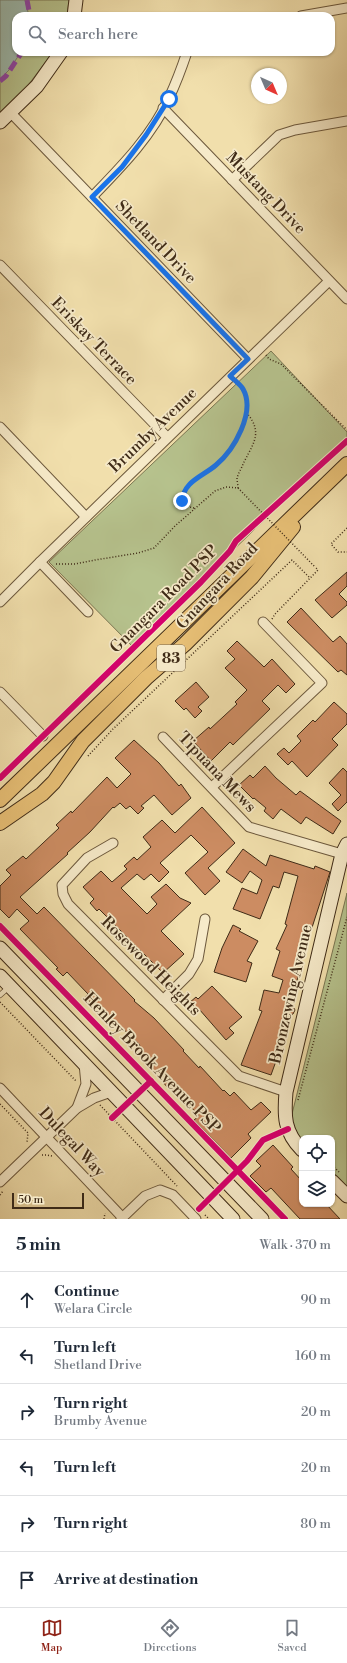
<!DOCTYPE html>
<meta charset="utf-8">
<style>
body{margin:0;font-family:"Libre Bodoni",serif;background:#f6f6f7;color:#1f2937}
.controls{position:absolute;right:12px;bottom:12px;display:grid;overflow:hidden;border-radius:8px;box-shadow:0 1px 3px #0004}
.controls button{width:36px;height:36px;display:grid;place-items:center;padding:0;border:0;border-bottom:1px solid #e0e1e3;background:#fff;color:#1f2937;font:20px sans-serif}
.compass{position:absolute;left:251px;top:68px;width:36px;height:36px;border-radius:50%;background:#fff;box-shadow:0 1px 3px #0004;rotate:136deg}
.scale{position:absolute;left:12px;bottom:10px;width:72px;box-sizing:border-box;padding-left:4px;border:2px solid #3f2b17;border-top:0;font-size:11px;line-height:14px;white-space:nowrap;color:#3f2b17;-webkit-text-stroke:3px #f6eac9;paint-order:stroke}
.stop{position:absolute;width:12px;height:12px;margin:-9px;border:3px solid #1a73e8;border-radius:50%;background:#fff}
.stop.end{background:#1a73e8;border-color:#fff;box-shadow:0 1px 4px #0008}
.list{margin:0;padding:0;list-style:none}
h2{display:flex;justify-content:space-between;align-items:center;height:52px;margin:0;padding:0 16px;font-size:17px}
h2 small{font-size:13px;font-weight:400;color:#747a83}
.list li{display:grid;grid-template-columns:26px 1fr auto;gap:12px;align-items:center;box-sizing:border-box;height:56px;padding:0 16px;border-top:1px solid #e0e1e3}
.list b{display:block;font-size:15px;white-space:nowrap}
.list p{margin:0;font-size:13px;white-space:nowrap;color:#747a83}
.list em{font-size:13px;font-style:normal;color:#747a83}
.icon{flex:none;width:22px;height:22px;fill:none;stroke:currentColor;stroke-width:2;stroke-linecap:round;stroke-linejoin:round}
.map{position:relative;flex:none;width:347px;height:1219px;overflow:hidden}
.search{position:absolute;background:#fff;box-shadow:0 1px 3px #0004;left:12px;right:12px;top:12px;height:44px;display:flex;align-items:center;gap:10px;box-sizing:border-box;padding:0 14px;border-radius:12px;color:#747a83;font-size:15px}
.sheet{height:388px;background:#fff}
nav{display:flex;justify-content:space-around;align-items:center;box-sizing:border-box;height:56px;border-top:1px solid #e0e1e3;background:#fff;font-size:11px;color:#747a83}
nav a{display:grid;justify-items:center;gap:2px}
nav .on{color:#8f2418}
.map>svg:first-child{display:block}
</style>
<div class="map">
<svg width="347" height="1219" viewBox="0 0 347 1219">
<rect width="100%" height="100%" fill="#f1dfac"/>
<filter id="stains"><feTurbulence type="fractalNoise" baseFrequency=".005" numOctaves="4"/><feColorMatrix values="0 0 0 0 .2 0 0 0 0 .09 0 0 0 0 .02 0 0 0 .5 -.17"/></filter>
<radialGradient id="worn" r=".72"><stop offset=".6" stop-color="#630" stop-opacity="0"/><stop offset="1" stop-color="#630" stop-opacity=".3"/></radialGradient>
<!-- green -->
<g fill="#b6c28d" stroke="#7a7652">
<path d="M 0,0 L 69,0 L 67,16 L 16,16 L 16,52 L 53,52 L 23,92 L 0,114 Z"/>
<path d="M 271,351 L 347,432 L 347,440 L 133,647 L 49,562 Z"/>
<path d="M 347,893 L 347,1192 L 332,1177 L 332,1138 L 302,1138 L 302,1146 L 291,1118 Z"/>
</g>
<!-- water -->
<path fill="#9cbcb1" stroke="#778273" d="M 0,0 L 25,0 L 29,16 L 16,16 L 16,52 L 21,52 L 9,70 L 0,79 Z"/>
<!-- building -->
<g fill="#cc8c62" stroke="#3f2b17">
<path d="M 347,572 L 347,586 L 339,594 L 347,602 L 347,605 L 332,618 L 315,600 Z"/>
<path d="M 301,608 L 333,642 L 340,636 L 347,644 L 347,675 L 341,670 L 338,672 L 287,622 Z"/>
<path d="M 237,641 L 264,667 L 272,659 L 295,684 L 286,693 L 278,685 L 262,701 L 270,709 L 233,745 L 230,742 L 211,761 L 193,741 L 209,727 L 210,729 L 237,704 L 235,702 L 247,690 L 225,668 L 235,659 L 227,651 Z"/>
<path d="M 196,682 L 209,697 L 198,707 L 202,711 L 195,718 L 186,708 L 184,710 L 175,701 Z"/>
<path d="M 334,702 L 347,714 L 347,724 L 332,739 L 338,745 L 307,777 L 292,761 L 288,765 L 277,754 L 284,748 L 289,753 L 301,741 L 297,736 L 313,720 L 315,722 Z"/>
<path d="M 134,740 L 159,763 L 179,786 L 181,784 L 191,798 L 172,815 L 154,795 L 141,806 L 144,808 L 138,814 L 130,806 L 126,809 L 120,803 L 114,808 L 113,807 L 90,832 L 67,853 L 68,854 L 20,897 L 37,914 L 44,907 L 135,1000 L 134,1001 L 154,1018 L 184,1050 L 183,1051 L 199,1068 L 200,1066 L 223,1091 L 224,1090 L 230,1096 L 234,1092 L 251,1110 L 261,1102 L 271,1112 L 248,1134 L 251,1138 L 231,1158 L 194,1120 L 199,1116 L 184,1099 L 173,1087 L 170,1090 L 150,1068 L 152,1065 L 137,1049 L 140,1045 L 114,1020 L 112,1023 L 85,997 L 88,994 L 67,972 L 63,976 L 56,969 L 58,968 L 20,929 L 29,921 L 17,909 L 9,918 L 0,909 L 0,886 L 11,875 L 6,870 L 23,856 L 26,859 L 59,828 L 56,825 L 71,811 L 72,813 L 107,777 L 117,788 L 131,774 L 115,758 Z"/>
<path d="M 265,766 L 276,778 L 296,795 L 300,791 L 341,821 L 333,834 L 306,817 L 301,824 L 281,809 L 273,819 L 264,811 L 266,808 L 254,798 L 253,799 L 239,785 L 250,775 L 253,778 Z"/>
<path d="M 343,768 L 347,772 L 347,802 L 338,811 L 332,804 L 341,795 L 329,783 Z"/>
<path d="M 202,807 L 235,843 L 208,868 L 220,881 L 205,895 L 185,873 L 208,852 L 191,835 L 160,863 L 169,872 L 159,882 L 151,874 L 144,880 L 137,874 L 121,888 L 147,914 L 157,904 L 151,897 L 166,884 L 180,898 L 191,903 L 161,931 L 184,954 L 163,973 L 99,909 L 97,911 L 90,903 L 94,899 L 83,887 L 101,871 L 112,882 L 127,869 L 124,866 L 134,857 L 137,860 L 151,847 L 143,837 L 162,820 L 175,833 Z"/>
<path d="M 243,849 L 266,866 L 270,855 L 314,869 L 315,866 L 330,872 L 307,943 L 297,965 L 302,966 L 295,986 L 293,985 L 287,1003 L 292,1005 L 295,1010 L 293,1014 L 290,1016 L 277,1049 L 280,1050 L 271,1075 L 241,1065 L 262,1011 L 259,1010 L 264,990 L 279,993 L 283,980 L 272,976 L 280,951 L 276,949 L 287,925 L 285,924 L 298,876 L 284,872 L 279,888 L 273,886 L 260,919 L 233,909 L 242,888 L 257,894 L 262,880 L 250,871 L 242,883 L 226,872 Z"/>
<path d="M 233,925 L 241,929 L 239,931 L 258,941 L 247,961 L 252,963 L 246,982 L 214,972 L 222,948 Z"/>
<path d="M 212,986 L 242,1017 L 229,1028 L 234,1033 L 226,1040 L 199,1009 L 197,1011 L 189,1003 L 196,997 L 198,999 Z"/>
<path d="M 273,1145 L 293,1167 L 291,1169 L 302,1181 L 302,1204 L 326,1204 L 340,1219 L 300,1219 L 271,1188 L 266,1192 L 250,1176 L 261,1166 L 256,1161 Z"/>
</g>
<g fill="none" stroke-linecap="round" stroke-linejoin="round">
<!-- lane casing -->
<g stroke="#6c583c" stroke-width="6">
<path id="lane" d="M 0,995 L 9,987"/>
</g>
<!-- street casing -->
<g stroke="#6c583c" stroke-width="11">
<g id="street">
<path d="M 301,16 L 347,8"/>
<path d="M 163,108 L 347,299"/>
<path d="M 10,112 L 248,359"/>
<path d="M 232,180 L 279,135 L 295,130 L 347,121"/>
<path d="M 92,197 C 120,168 152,136 169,98 C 176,83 182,67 187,52"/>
<path d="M 0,265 L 167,437"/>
<path d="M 0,427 L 86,517"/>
<path d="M 40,562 L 88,612"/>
<path d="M 0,602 L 40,562 L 329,281"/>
<path d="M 0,692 L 43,736"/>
<path d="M 163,737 L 249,827 L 342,854"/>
<path d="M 212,787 L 322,683 L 263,622"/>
<path d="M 113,843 L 87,858 L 62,885 L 63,894 L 68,904 L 239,1076 L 286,1092"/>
<path d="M 163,1000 L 189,974 L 198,959 L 205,919"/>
<path d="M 0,1088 L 122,1217"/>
<path d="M 77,1108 L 86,1084 L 84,1064"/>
<path d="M 0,1182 L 77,1108 L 94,1098 L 111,1092"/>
<path d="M 121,1219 L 145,1196 L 160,1190 L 173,1195 L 196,1219"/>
</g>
</g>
<!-- secondary casing -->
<g stroke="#3f2b17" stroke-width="15">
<g id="secondary">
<path d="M 74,16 L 76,0"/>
<path d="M 0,122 L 37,86 L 61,52"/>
<path d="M 0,948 L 262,1219"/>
<path d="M 0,976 L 233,1219"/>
<path d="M 302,1150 C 284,1132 284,1116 286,1092 L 342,854 L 347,844"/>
<path d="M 332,1181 L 347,1196"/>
</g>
</g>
<!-- primary casing -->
<g stroke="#3f2b17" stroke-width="16">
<g id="primary">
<path d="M 0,800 L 347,464"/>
<path d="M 0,823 L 42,794 L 54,782 L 83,741 L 146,678 L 185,644 L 252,577 L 293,527"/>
</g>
</g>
<!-- path -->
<g stroke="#3f2b17" stroke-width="1.5" stroke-dasharray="1 2" stroke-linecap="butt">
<path d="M 266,355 L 269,359 L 281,364 L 347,430"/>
<path d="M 194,508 L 185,506 C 182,502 180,497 183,492 C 191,478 206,474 217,464 C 237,446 260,407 237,383"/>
<path d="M 347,528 L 331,544 L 338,552 L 347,552"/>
<path d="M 56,564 L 75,564 L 95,560 L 138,553 L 154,548 L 175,526 L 215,491 L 226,487 L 238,488 C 238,485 237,481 237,478 C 238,475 239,472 241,469 C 250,446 266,435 246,412"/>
<path d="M 272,619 L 275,614 L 318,570 L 315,567"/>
<path d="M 88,756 L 113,729 L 292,560 L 310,578"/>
<path d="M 0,1002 L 76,1081"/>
<path d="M 298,1100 L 347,917"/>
<path d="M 0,1104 L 28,1133 L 27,1142"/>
<path d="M 100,1105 L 177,1186"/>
<path d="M 42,1155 L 47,1155 L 52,1156"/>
<path d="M 332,1165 L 339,1172"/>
<path d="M 0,1195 L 3,1191"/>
<path d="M 205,1215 L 209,1219"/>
<path d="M 104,1219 L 105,1213"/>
</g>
<!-- lane -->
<use href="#lane" stroke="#f6eac9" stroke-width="4.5"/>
<!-- street -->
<use href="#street" stroke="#f6eac9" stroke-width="9"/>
<!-- secondary -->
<use href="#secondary" stroke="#f6eac9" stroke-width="13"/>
<!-- primary -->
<use href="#primary" stroke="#e8c076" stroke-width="14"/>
<!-- path-bridge -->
<path stroke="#3f2b17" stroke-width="1.5" stroke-dasharray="1 2" stroke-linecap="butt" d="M 238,488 L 315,567"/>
<!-- quiet -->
<g stroke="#8e44ad" stroke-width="5" stroke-dasharray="10 5" stroke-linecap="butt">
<path d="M 27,0 L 30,16"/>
<path d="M 0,81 L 6,76 L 22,52"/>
</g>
<!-- cycleway casing -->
<g stroke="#f6eac9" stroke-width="8">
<g id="cycleway">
<path d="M 0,778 L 201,582 L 230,551 L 236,541 L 347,441"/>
<path d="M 0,926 L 285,1219"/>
<path d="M 112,1118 L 151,1081"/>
<path d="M 199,1209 L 247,1161 L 263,1140 L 288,1129"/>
</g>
</g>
<!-- cycleway -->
<use href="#cycleway" stroke="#d6006c" stroke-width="6"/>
</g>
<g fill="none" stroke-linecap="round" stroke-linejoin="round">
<!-- route -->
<path stroke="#1a73e8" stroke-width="5" d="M 169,99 L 146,135 L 122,167 L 92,197 L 248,359 L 230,376 C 234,380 240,384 243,389 C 256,412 234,450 216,465 C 202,477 184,481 182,501"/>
</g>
<g text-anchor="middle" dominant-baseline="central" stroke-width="3.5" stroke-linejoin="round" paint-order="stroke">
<!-- shield labels -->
<rect fill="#f6eac9" stroke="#76644c" stroke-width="1" x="157" y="645" width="28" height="26" rx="3"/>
<g font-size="15" font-weight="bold" fill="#3f2b17">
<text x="171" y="658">83</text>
</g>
<!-- street labels -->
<g font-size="16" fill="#3f2b17" stroke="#f6eac9">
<text transform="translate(266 193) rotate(46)">Mustang Drive</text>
<text transform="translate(156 242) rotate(46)">Shetland Drive</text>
<text transform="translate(94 341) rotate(46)">Eriskay Terrace</text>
<text transform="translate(153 430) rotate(-44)">Brumby Avenue</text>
<text transform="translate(217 586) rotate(-47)">Gnangara Road</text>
<text transform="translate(164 599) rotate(-45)">Gnangara Road PSP</text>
<text transform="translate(217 772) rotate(46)">Tipuana Mews</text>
<text transform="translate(151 966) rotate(45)">Rosewood Heights</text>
<text transform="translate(291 994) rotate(-77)">Bronzewing Avenue</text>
<text transform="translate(152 1063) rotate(46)">Henley Brook Avenue PSP</text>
<text transform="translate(72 1142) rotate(47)">Dulegal Way</text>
</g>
</g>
<rect width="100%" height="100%" filter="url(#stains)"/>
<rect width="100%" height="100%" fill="url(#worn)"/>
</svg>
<div class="controls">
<button><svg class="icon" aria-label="locate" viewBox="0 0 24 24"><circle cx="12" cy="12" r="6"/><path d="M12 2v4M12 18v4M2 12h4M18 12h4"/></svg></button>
<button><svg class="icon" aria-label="layers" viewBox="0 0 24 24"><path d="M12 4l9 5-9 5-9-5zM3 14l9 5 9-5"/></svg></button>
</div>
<svg class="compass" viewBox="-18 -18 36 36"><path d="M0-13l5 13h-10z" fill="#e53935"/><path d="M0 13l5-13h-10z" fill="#747a83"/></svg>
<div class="scale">50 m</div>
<div class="stop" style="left:169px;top:99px"></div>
<div class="stop end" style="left:182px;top:501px"></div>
<div class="search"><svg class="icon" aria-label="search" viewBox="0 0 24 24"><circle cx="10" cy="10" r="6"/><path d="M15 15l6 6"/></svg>Search here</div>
</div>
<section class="sheet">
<h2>5 min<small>Walk · 370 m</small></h2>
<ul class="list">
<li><svg class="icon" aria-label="ahead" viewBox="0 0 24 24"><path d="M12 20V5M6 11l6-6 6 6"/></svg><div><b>Continue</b><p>Welara Circle</p></div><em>90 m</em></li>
<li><svg class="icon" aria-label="left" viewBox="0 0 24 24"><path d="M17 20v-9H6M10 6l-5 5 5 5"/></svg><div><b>Turn left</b><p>Shetland Drive</p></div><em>160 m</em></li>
<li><svg class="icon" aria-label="right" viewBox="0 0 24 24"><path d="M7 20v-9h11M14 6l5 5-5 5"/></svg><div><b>Turn right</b><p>Brumby Avenue</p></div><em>20 m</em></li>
<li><svg class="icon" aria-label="left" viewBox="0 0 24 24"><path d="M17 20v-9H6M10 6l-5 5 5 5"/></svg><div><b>Turn left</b></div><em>20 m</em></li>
<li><svg class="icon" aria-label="right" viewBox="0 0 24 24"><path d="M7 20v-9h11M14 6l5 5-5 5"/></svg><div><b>Turn right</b></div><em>80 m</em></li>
<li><svg class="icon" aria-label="arrive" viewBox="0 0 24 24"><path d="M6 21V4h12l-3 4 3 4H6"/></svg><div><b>Arrive at destination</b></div></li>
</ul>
</section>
<nav>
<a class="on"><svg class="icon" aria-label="map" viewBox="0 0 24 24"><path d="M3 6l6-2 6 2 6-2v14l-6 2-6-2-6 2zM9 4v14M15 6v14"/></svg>Map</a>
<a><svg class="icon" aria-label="directions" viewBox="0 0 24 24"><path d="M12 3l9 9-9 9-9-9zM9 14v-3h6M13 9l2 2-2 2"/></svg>Directions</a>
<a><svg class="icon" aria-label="saved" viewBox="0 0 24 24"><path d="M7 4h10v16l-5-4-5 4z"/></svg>Saved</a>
</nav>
